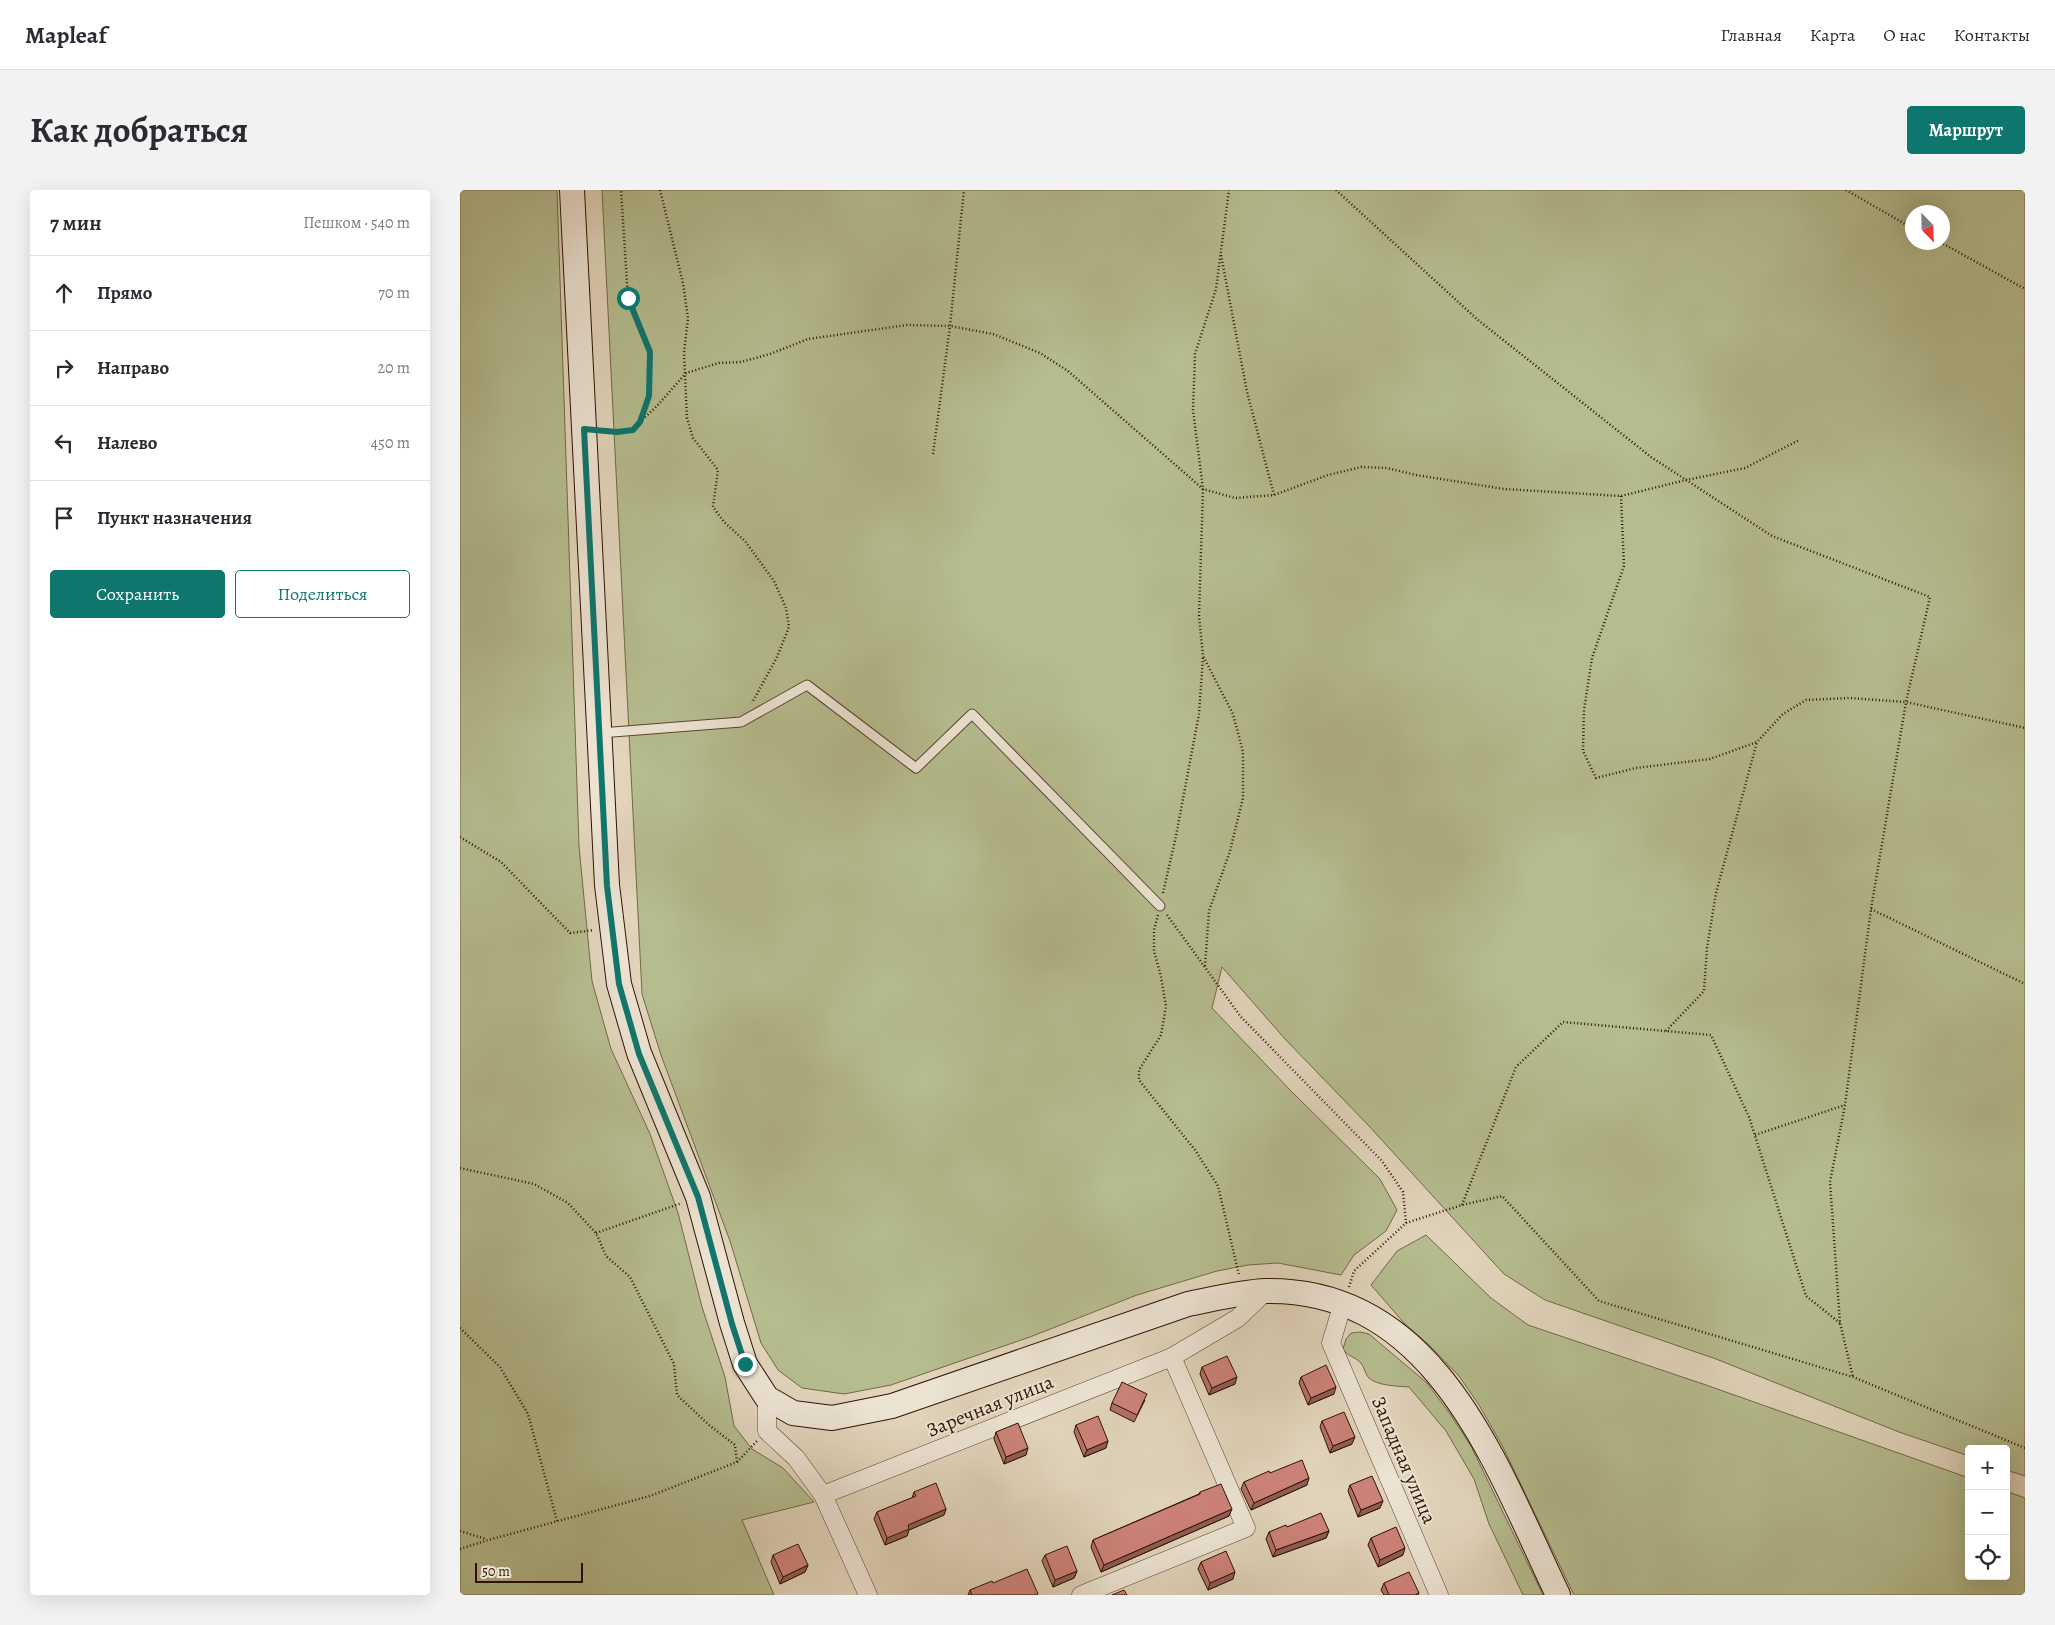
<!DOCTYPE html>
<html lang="ru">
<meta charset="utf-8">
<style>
body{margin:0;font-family:Alegreya,serif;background:#f2f2f3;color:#2b2b33}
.controls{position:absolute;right:15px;bottom:15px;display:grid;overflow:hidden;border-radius:5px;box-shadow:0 5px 20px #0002}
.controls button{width:45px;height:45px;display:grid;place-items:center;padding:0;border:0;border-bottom:1px solid #e1e1e2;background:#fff;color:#2b2b33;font:25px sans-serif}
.compass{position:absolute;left:1445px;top:15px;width:45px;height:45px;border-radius:50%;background:#fff;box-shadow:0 5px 20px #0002;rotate:157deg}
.scale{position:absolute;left:15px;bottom:12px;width:108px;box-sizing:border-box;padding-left:5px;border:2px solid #2f1300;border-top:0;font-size:14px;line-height:18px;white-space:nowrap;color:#2f1300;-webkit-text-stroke:4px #ece3d3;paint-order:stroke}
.stop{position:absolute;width:15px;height:15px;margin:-11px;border:4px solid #0f766e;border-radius:50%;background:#fff}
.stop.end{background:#0f766e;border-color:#fff;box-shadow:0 1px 5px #0008}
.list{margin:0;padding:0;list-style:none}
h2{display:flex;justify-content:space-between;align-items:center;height:65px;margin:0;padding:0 20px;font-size:21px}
h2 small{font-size:16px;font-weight:400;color:#7c7c81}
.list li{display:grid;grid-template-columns:32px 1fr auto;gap:15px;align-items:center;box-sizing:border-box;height:75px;padding:0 20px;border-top:1px solid #e1e1e2}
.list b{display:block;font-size:19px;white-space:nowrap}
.list em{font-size:16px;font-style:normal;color:#7c7c81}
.actions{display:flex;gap:10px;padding:15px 20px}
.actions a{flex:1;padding:11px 0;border:1px solid #0f766e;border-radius:5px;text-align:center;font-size:18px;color:#0f766e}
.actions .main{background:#0f766e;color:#fff}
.icon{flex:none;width:28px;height:28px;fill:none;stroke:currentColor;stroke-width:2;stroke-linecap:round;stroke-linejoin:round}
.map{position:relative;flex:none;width:1565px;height:1405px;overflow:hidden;border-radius:5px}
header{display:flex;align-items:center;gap:30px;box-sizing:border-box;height:70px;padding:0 25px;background:#fff;border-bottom:1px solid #e1e1e2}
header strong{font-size:24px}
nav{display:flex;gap:28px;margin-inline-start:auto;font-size:18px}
.intro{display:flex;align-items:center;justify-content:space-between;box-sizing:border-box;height:120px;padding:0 30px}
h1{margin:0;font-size:35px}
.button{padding:12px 22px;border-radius:5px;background:#0f766e;color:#fff;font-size:18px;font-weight:700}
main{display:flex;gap:30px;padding:0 30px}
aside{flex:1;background:#fff;border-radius:5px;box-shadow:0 5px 20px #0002}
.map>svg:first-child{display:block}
</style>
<header>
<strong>Mapleaf</strong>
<nav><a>Главная</a><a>Карта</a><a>О нас</a><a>Контакты</a></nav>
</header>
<div class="intro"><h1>Как добраться</h1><a class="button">Маршрут</a></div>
<main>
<aside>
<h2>7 мин<small>Пешком · 540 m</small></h2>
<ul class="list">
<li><svg class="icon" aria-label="ahead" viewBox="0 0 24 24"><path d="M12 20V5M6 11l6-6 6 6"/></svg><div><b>Прямо</b></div><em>70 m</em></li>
<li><svg class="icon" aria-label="right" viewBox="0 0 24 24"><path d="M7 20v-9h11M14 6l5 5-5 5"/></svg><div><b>Направо</b></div><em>20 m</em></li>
<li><svg class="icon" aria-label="left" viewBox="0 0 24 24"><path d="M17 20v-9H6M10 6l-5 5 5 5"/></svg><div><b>Налево</b></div><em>450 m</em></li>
<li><svg class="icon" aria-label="arrive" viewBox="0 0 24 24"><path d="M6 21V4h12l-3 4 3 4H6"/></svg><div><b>Пункт назначения</b></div></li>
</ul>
<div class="actions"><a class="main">Сохранить</a><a>Поделиться</a></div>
</aside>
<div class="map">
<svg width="1565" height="1405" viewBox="0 0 1565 1405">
<rect width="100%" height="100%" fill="#e1d4bb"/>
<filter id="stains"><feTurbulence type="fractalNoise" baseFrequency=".004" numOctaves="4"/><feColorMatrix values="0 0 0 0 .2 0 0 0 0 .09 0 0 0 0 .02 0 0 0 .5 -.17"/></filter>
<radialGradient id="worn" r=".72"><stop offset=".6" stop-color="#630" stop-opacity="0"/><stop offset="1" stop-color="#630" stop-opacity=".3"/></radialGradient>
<!-- green -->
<g fill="#b5bc8e" stroke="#726847" fill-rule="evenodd">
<path d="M 0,0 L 97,0 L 119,656 L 132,791 L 151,859 L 190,944 L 218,1023 L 242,1117 L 265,1187 L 274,1236 L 292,1259 L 323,1278 L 354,1312 L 282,1330 L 314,1405 L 0,1405 Z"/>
<path d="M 142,0 L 1565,0 L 1565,1286 L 1546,1280 L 1546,1259 L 1509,1259 L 1509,1266 L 1439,1242 L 1256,1169 L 1085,1110 L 1044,1084 L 909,936 L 825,849 L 762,777 L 752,818 L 831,901 L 920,989 L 937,1020 L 926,1041 L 894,1065 L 881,1085 L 818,1073 L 788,1075 L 757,1081 L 677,1105 L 570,1147 L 431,1195 L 384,1204 L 342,1198 L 318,1180 L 301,1153 L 270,1051 L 201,865 L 182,804 ZM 1452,22 L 1482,22 L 1482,52 L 1452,52 Z"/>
<path d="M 966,1045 L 1031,1108 L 1068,1135 L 1246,1195 L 1509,1288 L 1509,1386 L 1546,1386 L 1546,1301 L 1565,1308 L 1565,1405 L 1114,1405 L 1042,1255 L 1019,1215 L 999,1186 L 968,1154 L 944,1133 L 911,1095 L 937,1061 Z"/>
<path d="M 900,1142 L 909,1144 L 967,1193 L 990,1224 L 1011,1256 L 1083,1405 L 1063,1405 L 1029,1334 L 1014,1289 L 986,1241 L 949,1197 C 938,1196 916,1196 908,1187 C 905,1183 904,1177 901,1173 C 895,1167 887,1166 883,1159 L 886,1149 L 891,1143 Z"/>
</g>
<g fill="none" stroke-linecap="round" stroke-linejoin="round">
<!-- lane casing -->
<g stroke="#5c432f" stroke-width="11">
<path id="lane" d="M 140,543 L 281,532 L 347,495 L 456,578 L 512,524 L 700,716"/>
</g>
<!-- street casing -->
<g stroke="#5c432f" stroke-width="19">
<g id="street">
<path d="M 883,1113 L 871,1153 L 979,1405"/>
<path d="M 307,1208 L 307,1241 L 336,1268 L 363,1305 L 408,1405"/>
<path d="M 363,1305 L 712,1167"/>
<path d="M 621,1405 L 786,1338 L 712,1167 L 778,1128 L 806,1101"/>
</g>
</g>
<!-- secondary casing -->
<g stroke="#2f1300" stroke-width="26">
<path id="secondary" d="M 112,0 L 147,695 L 159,794 L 179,863 L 238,1007 L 272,1133 L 285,1174 L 307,1208 L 333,1223 L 372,1228 L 432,1216 L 728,1114 C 754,1109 780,1102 806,1101 C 977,1098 1037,1278 1098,1405"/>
</g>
<!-- path -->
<g stroke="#2f1300" stroke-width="2.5" stroke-dasharray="1 2.5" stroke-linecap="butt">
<path d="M 200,0 L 223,93 L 228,128 L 224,163 L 227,228 L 233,248 L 258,280 L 253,317 L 264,332 L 285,351 L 314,391 L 326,418 L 329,437 L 317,467 L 292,513"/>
<path d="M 876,0 L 1018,130 L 1191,267 L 1312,346 L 1470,407 L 1446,512 L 1411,719 L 1385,915 L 1370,992 L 1380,1133 L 1393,1187"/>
<path d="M 1386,0 L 1452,38"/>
<path d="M 1480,52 L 1565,99"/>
<path d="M 761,65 L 787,202 L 814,305"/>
<path d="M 180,232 L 197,216 L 226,183 L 259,173 L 281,172 L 310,164 L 348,149 L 447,135 L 490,136 L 533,144 L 580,163 L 608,181 L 743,299 L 775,308 L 814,305 L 868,285 L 901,277 L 927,278 L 956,285 L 1044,299 L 1161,306 L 1226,290 L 1285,278 L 1339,250"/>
<path d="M 143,241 L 157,242 L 173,240 L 180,232 L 189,206 L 190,162 L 168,108 L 161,0"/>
<path d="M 473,264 L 490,136 L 504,0"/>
<path d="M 1161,306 L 1164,376 L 1132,468 L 1124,520 L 1123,561 L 1136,588 L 1176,578 L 1250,569 L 1297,552 L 1323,524 L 1346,510 L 1390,508 L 1446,512 L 1565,538"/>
<path d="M 0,647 L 41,672 L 110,743 L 134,740"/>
<path d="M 703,703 L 716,646 L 739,524 L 743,467"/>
<path d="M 1411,719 L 1565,794"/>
<path d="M 698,725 L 694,740 L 694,761 L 701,787 L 706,816 L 701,845 L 679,880 L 679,890 L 735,960 L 758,996 L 779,1085"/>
<path d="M 707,725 L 781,827 L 922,971 L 943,1002 L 946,1033"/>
<path d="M 745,776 L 749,721 L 770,661 L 783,608 L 783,562 L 773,524 L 743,466 L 739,426 L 743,299 L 733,220 L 735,164 L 756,99 L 769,0"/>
<path d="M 1206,841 L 1244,801 L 1247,758 L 1256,703 L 1297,552"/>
<path d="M 1295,945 L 1385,915"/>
<path d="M 0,978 L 74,994 L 108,1013 L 136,1043 L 146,1066 L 170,1087 L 214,1174 L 217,1205 L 249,1235 L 275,1255 L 277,1272"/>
<path d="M 1002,1015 L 1056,877 L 1103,832 L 1251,845 L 1289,927 L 1346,1106 L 1380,1133"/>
<path d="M 136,1043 L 222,1013"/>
<path d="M 889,1097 L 894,1081 L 946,1033 L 1002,1015 L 1042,1006 L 1139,1111 L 1393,1187 L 1565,1258"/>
<path d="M 0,1138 L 40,1177 L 68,1224 L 97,1331"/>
<path d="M 0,1341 L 26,1349"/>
<path d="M 0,1359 L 28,1350 L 190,1306 L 277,1272 L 297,1251"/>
</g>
<!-- lane -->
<use href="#lane" stroke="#ece3d3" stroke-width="9"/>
<!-- street -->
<use href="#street" stroke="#ece3d3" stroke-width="18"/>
<!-- secondary -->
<use href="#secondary" stroke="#ece3d3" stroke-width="24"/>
</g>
<!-- wall -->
<g fill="#b07068" stroke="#2f1300">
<path d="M 742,1177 L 775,1194 L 749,1205 L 740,1184 Z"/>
<path d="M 841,1187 L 874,1204 L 848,1215 L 839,1193 Z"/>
<path d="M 685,1210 L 674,1232 L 650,1220 L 652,1213 Z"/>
<path d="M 862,1231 L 892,1254 L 870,1263 L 860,1237 Z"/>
<path d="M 616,1235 L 646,1258 L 624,1267 L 614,1242 Z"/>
<path d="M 536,1242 L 566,1265 L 544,1274 L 534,1249 Z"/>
<path d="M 810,1283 L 847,1295 L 791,1320 L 781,1299 L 784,1292 Z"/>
<path d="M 890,1295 L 920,1318 L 898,1327 L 888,1301 Z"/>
<path d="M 454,1302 L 486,1319 L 484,1325 L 449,1340 L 447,1346 L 425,1355 L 414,1329 L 417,1322 L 452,1308 Z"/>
<path d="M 740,1302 L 769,1326 L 641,1382 L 631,1357 L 633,1350 L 739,1304 Z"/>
<path d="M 827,1337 L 869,1341 L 866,1348 L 813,1367 L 806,1349 L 809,1342 Z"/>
<path d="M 911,1348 L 943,1365 L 918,1377 L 908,1355 Z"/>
<path d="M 313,1365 L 348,1375 L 345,1382 L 320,1394 L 311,1372 Z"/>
<path d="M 585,1365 L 617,1381 L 614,1388 L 593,1397 L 582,1371 Z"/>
<path d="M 741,1372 L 773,1389 L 748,1400 L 738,1379 Z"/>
<path d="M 533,1393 L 577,1405 L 508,1405 L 510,1400 Z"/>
<path d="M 924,1393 L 959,1403 L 958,1405 L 924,1405 L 921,1400 Z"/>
</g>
<!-- shaded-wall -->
<g fill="#905b55" stroke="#2f1300">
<path d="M 777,1187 L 775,1194 L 749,1205 L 752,1198 Z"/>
<path d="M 876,1197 L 874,1204 L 848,1215 L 851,1208 Z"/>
<path d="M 895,1247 L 892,1254 L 870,1263 L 873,1256 Z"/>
<path d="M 648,1251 L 646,1258 L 624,1267 L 627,1260 Z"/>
<path d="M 568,1258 L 566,1265 L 544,1274 L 546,1267 Z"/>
<path d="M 849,1288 L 847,1295 L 791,1320 L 794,1313 Z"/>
<path d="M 923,1311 L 920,1318 L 898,1327 L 901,1320 Z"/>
<path d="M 486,1319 L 484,1325 L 449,1340 L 447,1346 L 425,1355 L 427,1348 L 448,1335 Z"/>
<path d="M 772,1319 L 769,1326 L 641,1382 L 644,1375 Z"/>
<path d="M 869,1341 L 866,1348 L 813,1367 L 816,1360 Z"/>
<path d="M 945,1358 L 943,1365 L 918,1377 L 920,1370 Z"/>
<path d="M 348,1375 L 345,1382 L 320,1394 L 323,1387 Z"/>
<path d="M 617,1381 L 614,1388 L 593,1397 L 595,1390 Z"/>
<path d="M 775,1382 L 773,1389 L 748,1400 L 750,1393 Z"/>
</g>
<!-- building -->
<g fill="#cd8279" stroke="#2f1300">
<path d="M 767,1166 L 777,1187 L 752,1198 L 742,1177 Z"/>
<path d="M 866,1175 L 876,1197 L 851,1208 L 841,1187 Z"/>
<path d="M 662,1192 L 687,1204 L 677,1225 L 652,1213 Z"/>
<path d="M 884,1222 L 895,1247 L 873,1256 L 862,1231 Z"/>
<path d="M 638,1226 L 648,1251 L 627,1260 L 616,1235 Z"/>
<path d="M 558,1233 L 568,1258 L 546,1267 L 536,1242 Z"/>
<path d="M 842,1270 L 849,1288 L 794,1313 L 784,1292 L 809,1281 L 810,1283 Z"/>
<path d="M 912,1286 L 923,1311 L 901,1320 L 890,1295 Z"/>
<path d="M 476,1293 L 486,1319 L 448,1335 L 449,1339 L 427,1348 L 417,1322 L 456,1306 L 454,1302 Z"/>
<path d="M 761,1294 L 772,1319 L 644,1375 L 633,1350 L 740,1304 L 740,1302 Z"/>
<path d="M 861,1323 L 869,1341 L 816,1360 L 809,1342 L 826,1335 L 827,1337 Z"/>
<path d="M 936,1337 L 945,1358 L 920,1370 L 911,1348 Z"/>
<path d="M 338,1354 L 348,1375 L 323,1387 L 313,1365 Z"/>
<path d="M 607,1356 L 617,1381 L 595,1390 L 585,1365 Z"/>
<path d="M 766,1361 L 775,1382 L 750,1393 L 741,1372 Z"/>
<path d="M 567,1379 L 578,1404 L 575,1405 L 512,1405 L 510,1400 L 532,1391 L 533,1393 Z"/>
<path d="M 949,1382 L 959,1403 L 955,1405 L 929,1405 L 924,1393 Z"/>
<path d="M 664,1400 L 667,1405 L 652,1405 Z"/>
</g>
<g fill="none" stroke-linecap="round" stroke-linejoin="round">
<!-- route -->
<path stroke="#0f766e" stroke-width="6" d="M 168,108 L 190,162 L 189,206 L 180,232 L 173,240 L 157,242 L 124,239 L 147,696 L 159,794 L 179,864 L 238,1007 L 272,1134 L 285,1174"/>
</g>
<g text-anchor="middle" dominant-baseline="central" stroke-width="4" stroke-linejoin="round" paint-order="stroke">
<!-- street labels -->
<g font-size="20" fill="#2f1300" stroke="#ece3d3">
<text transform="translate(530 1216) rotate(-22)">Заречная улица</text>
<text transform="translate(944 1270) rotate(67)">Западная улица</text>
</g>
</g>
<rect width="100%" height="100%" filter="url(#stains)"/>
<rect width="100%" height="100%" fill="url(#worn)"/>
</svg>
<div class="controls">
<button>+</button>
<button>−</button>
<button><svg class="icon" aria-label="locate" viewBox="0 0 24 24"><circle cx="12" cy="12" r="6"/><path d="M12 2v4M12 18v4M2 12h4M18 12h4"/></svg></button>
</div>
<svg class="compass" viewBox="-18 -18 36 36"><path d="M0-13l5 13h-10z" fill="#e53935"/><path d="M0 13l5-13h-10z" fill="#7c7c81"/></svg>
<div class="scale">50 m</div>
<div class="stop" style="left:168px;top:108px"></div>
<div class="stop end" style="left:285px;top:1174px"></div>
</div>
</main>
